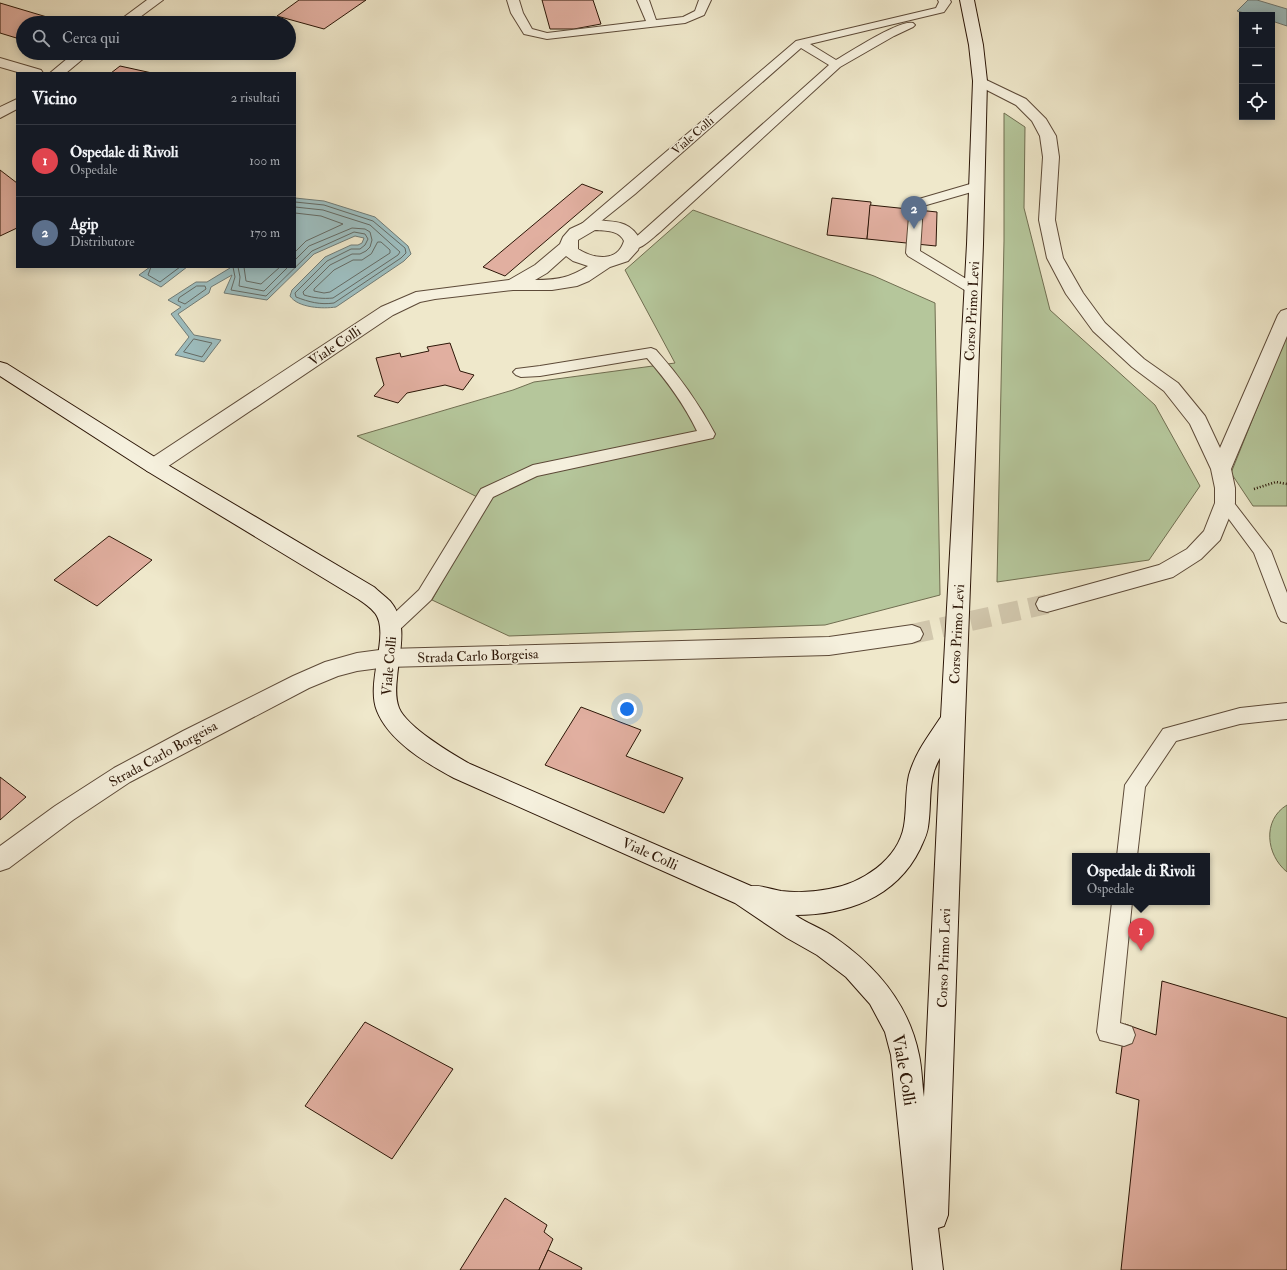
<!DOCTYPE html>
<html lang="it">
<meta charset="utf-8">
<style>
body{margin:0;font-family:"IM FELL Double Pica",serif;background:#242831;color:#f1f3f6}
.controls{position:absolute;right:12px;top:12px;display:grid;overflow:hidden;border-radius:0px;box-shadow:0 2px 10px #0003}
.controls button{width:36px;height:36px;display:grid;place-items:center;padding:0;border:0;border-bottom:1px solid #363941;background:#171b24;color:#f1f3f6;font:20px sans-serif}
.you{position:absolute;left:627px;top:709px;width:14px;height:14px;margin:-10px;border:3px solid #fff;border-radius:50%;background:#1a73e8;box-shadow:0 0 0 6px #1a73e833}
.badge{display:grid;place-items:center;width:26px;height:26px;border-radius:50%;background:#c59692;color:#fff;font-size:13px;font-weight:700}
.pin{position:absolute;translate:-50% -33px;filter:drop-shadow(0 1px 2px #0008)}
.pin::after{content:'';position:absolute;top:21px;width:14px;height:12px;background:inherit;clip-path:polygon(0 0,100% 0,50% 100%)}
.popup{position:absolute;left:1072px;top:853px;width:138px;height:52px;box-sizing:border-box;display:grid;place-content:center;border-radius:0px;background:#171b24;filter:drop-shadow(0 1px 3px #0005);font-size:13px;white-space:nowrap;color:#9ea1a6}
.popup b{font-size:15px;color:#f1f3f6}
.popup::after{content:'';position:absolute;left:50%;top:100%;margin-left:-8px;border:8px solid transparent;border-top-color:#171b24}
.list{margin:0;padding:0;list-style:none}
h2{display:flex;justify-content:space-between;align-items:center;height:52px;margin:0;padding:0 16px;font-size:17px}
h2 small{font-size:13px;font-weight:400;color:#9ea1a6}
.list li{display:grid;grid-template-columns:26px 1fr auto;gap:12px;align-items:center;box-sizing:border-box;height:72px;padding:0 16px;border-top:1px solid #363941}
.list b{display:block;font-size:15px;white-space:nowrap}
.list p{margin:0;font-size:13px;white-space:nowrap;color:#9ea1a6}
.list em{font-size:13px;font-style:normal;color:#9ea1a6}
.icon{flex:none;width:22px;height:22px;fill:none;stroke:currentColor;stroke-width:2;stroke-linecap:round;stroke-linejoin:round}
.map{position:relative;flex:none;width:1287px;height:1270px;overflow:hidden}
.search{position:absolute;background:#171b24;box-shadow:0 2px 10px #0003;left:16px;top:16px;width:280px;height:44px;display:flex;align-items:center;gap:10px;box-sizing:border-box;padding:0 14px;border-radius:22px;color:#9ea1a6;font-size:15px}
.panel{position:absolute;background:#171b24;box-shadow:0 2px 10px #0003;left:16px;top:72px;width:280px;height:196px;border-radius:0px}
.map>svg:first-child{display:block}
</style>
<div class="map">
<svg width="1287" height="1270" viewBox="0 0 1287 1270">
<rect width="100%" height="100%" fill="#efe8cb"/>
<filter id="stains"><feTurbulence type="fractalNoise" baseFrequency=".005" numOctaves="4"/><feColorMatrix values="0 0 0 0 .2 0 0 0 0 .09 0 0 0 0 .02 0 0 0 .5 -.17"/></filter>
<radialGradient id="worn" r=".72"><stop offset=".6" stop-color="#630" stop-opacity="0"/><stop offset="1" stop-color="#630" stop-opacity=".3"/></radialGradient>
<!-- green -->
<g fill="#b5c69b" stroke="#706e51">
<path d="M 1004,113 L 1025,127 L 1024,208 L 1050,310 L 1155,405 L 1200,486 L 1149,560 L 997,582 L 1004,241 Z"/>
<path d="M 693,210 L 874,276 L 935,303 L 940,595 L 825,625 L 509,636 L 432,600 L 487,502 L 357,436 L 513,390 L 534,382 L 675,363 L 625,270 Z"/>
<path d="M 1287,333 L 1287,506 L 1253,506 L 1231,473 Z"/>
<path d="M 1287,805 L 1287,872 C 1266,855 1262,820 1287,805 Z"/>
</g>
<!-- water -->
<g fill="#9dbec0" stroke="#707b76">
<path d="M 1248,0 L 1257,0 L 1287,9 L 1287,26 L 1272,21 L 1272,15 L 1251,15 L 1237,11 Z"/>
<path d="M 295,198 L 324,201 L 375,217 L 408,246 L 411,254 L 404,261 L 336,307 C 323,309 298,308 290,296 L 292,290 L 325,257 L 351,245 L 358,245 L 362,243 L 364,238 L 355,236 L 314,254 L 267,300 L 224,293 L 232,275 L 211,287 L 209,293 L 178,314 L 194,335 L 221,340 L 204,362 L 175,355 L 189,337 L 171,314 L 181,307 L 168,300 L 196,282 L 207,282 L 230,268 L 228,267 L 295,267 Z"/>
<path d="M 150,267 L 187,267 L 161,287 L 139,275 Z"/>
</g>
<g fill="none" stroke-linecap="round" stroke-linejoin="round">
<!-- shore -->
<g stroke="#646a64" stroke-width="1">
<path d="M 295,207 L 323,210 L 370,225 L 400,252 L 398,255 L 333,298 C 323,299 314,298 304,295 L 303,292 L 330,265 L 352,254 L 360,254 L 366,251 L 370,247 L 372,240 L 370,232 L 365,229 L 352,228 L 309,246 L 295,260"/>
<path d="M 295,213 L 321,216 L 343,224 L 306,241 L 295,252"/>
<path d="M 378,242 L 381,242 L 390,250 L 390,253 L 330,292 L 324,293 L 314,291 L 314,289 L 334,270 L 353,260 L 362,260 L 371,254 Z"/>
<path d="M 151,267 L 148,275 L 160,282 L 180,267"/>
<path d="M 233,267 L 235,277 L 231,290 L 266,296 L 312,251 L 354,232 L 365,234 L 368,239 L 365,245 L 360,249 L 351,249 L 327,261 L 295,293 L 296,297 C 309,302 320,305 334,303 L 401,258 L 406,253 L 405,248 L 373,221 L 324,205 L 295,202"/>
<path d="M 238,267 L 240,277 L 239,286 L 264,291 L 288,267"/>
<path d="M 244,267 L 246,281 L 261,284 L 280,267"/>
<path d="M 197,286 L 205,286 L 206,289 L 185,304 L 178,301 L 179,298 Z"/>
<path d="M 194,339 L 212,343 L 202,357 L 184,352 Z"/>
</g>
</g>
<!-- building -->
<g fill="#e1afa0" stroke="#2c1607">
<path d="M 299,0 L 366,0 L 324,29 L 277,16 Z"/>
<path d="M 542,0 L 593,0 L 601,24 L 574,29 L 550,29 Z"/>
<path d="M 0,3 L 67,23 L 23,23 L 23,40 L 0,33 Z"/>
<path d="M 120,66 L 152,73 L 111,73 Z"/>
<path d="M 0,170 L 17,183 L 17,228 L 0,236 Z"/>
<path d="M 582,184 L 603,192 L 505,276 L 483,267 Z"/>
<path d="M 832,198 L 871,202 L 867,239 L 827,235 Z"/>
<path d="M 870,205 L 937,212 L 936,246 L 867,239 Z"/>
<path d="M 450,343 L 460,371 L 474,375 L 463,390 L 445,385 L 407,393 L 398,403 L 374,396 L 384,385 L 376,358 L 400,353 L 401,357 L 429,351 L 427,347 Z"/>
<path d="M 109,536 L 152,560 L 97,606 L 54,580 Z"/>
<path d="M 581,707 L 641,730 L 626,756 L 683,778 L 664,813 L 545,765 Z"/>
<path d="M 0,777 L 26,797 L 0,820 Z"/>
<path d="M 1162,981 L 1287,1018 L 1287,1270 L 1121,1270 L 1139,1100 L 1116,1093 L 1125,1024 L 1156,1035 Z"/>
<path d="M 365,1022 L 453,1069 L 392,1159 L 305,1106 Z"/>
<path d="M 505,1198 L 547,1225 L 544,1232 L 553,1239 L 539,1270 L 460,1270 Z"/>
<path d="M 548,1250 L 582,1268 L 581,1270 L 539,1270 Z"/>
</g>
<g fill="none" stroke-linecap="round" stroke-linejoin="round">
<!-- street-tunnel -->
<path stroke="#d2c8ae" stroke-width="20" stroke-dasharray="20 10" stroke-linecap="butt" d="M 912,634 L 1047,604"/>
<!-- lane casing -->
<g stroke="#5d4a38" stroke-width="2">
<g id="lane">
<path d="M 507,0 L 519,0 L 523,13 L 532,29 L 547,33 L 646,21 L 637,0 L 649,0 L 656,20 L 683,17 L 695,11 L 699,0 L 711,0 L 704,15 L 685,23 L 547,39 L 524,34 L 511,13 Z"/>
<path d="M 938,0 L 950,0 L 951,2 L 944,12 L 810,44 L 836,60 C 850,52 900,19 913,23 L 915,25 L 913,27 L 894,36 L 840,67 L 660,232 C 651,239 640,252 628,249 L 626,246 L 829,65 L 801,48 L 635,194 L 590,230 L 580,230 L 578,227 L 796,41 L 936,8 L 939,2 Z"/>
<path d="M 977,182 L 982,183 L 984,186 L 982,189 L 923,206 L 920,251 L 978,286 L 980,289 L 978,292 L 973,293 L 968,292 L 908,256 L 906,253 L 910,204 L 912,201 Z"/>
<path d="M 651,348 L 656,350 C 680,377 698,402 715,434 L 713,438 L 537,476 L 493,497 L 431,600 L 398,631 L 392,633 L 386,631 L 383,626 L 386,621 L 419,590 L 481,489 L 533,465 L 697,431 C 684,404 667,381 647,358 L 540,376 L 521,377 L 516,375 L 513,372 L 516,369 L 540,366 Z"/>
<path d="M 1225,497 L 1231,499 L 1271,551 L 1287,593 L 1287,623 L 1281,621 L 1278,616 L 1254,553 L 1217,503 L 1219,499 Z"/>
<path d="M 1287,703 L 1287,719 L 1240,724 L 1176,741 L 1145,787 L 1137,856 L 1117,856 L 1125,785 L 1163,729 L 1240,708 Z"/>
<path d="M 1112,902 L 1132,902 L 1120,1023 L 1132,1027 L 1135,1035 L 1132,1043 L 1124,1046 L 1100,1040 L 1097,1032 Z"/>
</g>
</g>
<!-- street casing -->
<g stroke="#5d4a38" stroke-width="2">
<g id="street">
<path d="M 147,0 L 163,0 L 132,23 L 116,23 Z"/>
<path d="M 74,53 L 90,53 L 66,73 L 50,73 Z"/>
<path d="M 0,58 L 41,70 L 43,73 L 21,73 L 0,67 Z"/>
<path d="M 980,77 L 1026,99 L 1046,119 L 1056,136 L 1059,157 L 1055,220 L 1063,258 L 1083,293 L 1105,323 L 1144,359 L 1178,383 L 1205,416 L 1220,448 L 1278,315 L 1281,311 L 1287,309 L 1287,336 L 1231,469 L 1235,488 L 1235,503 L 1220,540 L 1201,559 L 1173,577 L 1047,612 L 1039,610 L 1036,604 L 1039,598 L 1159,565 L 1187,549 L 1204,531 L 1215,503 L 1215,488 L 1211,469 L 1190,424 L 1164,391 L 1132,367 L 1093,331 L 1066,294 L 1047,258 L 1039,220 L 1043,157 L 1040,136 L 1032,121 L 1016,105 L 975,84 L 973,81 L 975,78 Z"/>
<path d="M 17,99 L 17,109 L 0,118 L 0,107 Z"/>
<path d="M 595,220 C 616,222 630,220 641,241 L 638,250 L 628,261 L 610,267 L 589,281 L 577,286 L 552,290 L 513,290 L 435,299 L 420,302 L 393,315 L 161,471 L 154,473 L 147,471 L 144,466 L 147,461 L 381,307 L 416,292 L 509,280 L 535,265 L 560,244 L 563,237 L 570,229 L 583,223 ZM 595,230 C 606,231 619,230 624,241 C 617,263 594,259 578,249 L 578,240 ZM 566,256 L 573,261 L 588,266 C 569,278 557,280 535,280 L 547,273 Z"/>
<path d="M 912,625 L 920,628 L 923,634 L 920,640 L 912,643 L 829,655 L 387,667 L 357,671 L 338,676 L 309,688 L 130,782 L 73,820 L 9,868 L 0,871 L 0,846 L 55,806 L 114,768 L 183,731 L 293,676 L 325,662 L 357,653 L 387,649 L 829,637 Z"/>
</g>
</g>
<!-- secondary casing -->
<g stroke="#2c1607" stroke-width="2">
<path id="secondary" d="M 960,0 L 974,0 L 983,45 L 987,81 L 983,244 L 965,718 L 948,1215 L 944,1226 L 938,1228 L 943,1270 L 913,1270 L 891,1055 L 885,1032 L 870,1004 L 846,977 L 817,955 L 787,938 L 735,903 L 454,778 C 426,763 389,741 377,711 C 365,682 391,634 375,613 C 370,607 364,603 358,599 L 147,471 L 0,376 L 0,362 L 7,364 L 161,461 L 374,587 C 379,592 385,596 390,601 C 409,623 399,652 397,678 C 396,687 395,698 399,708 C 407,727 452,754 470,764 L 751,886 C 760,885 771,889 781,891 C 796,893 814,892 829,889 C 861,884 898,860 904,826 C 907,809 905,792 909,775 C 915,753 929,735 941,717 L 967,244 L 973,81 L 969,45 ZM 940,758 L 924,1097 C 922,1084 922,1069 919,1055 C 909,1005 878,968 837,939 C 824,929 808,924 795,915 C 846,915 896,898 920,849 C 923,842 927,835 928,827 C 932,804 927,779 940,758 Z"/>
</g>
<!-- path -->
<path stroke="#2c1607" stroke-width="2.5" stroke-dasharray="1 2" stroke-linecap="butt" d="M 1254,489 L 1276,482 L 1287,484"/>
<!-- lane -->
<use href="#lane" fill="#f5f0dd" fill-rule="evenodd"/>
<!-- street -->
<use href="#street" fill="#f5f0dd" fill-rule="evenodd"/>
<!-- secondary -->
<use href="#secondary" fill="#f5f0dd" fill-rule="evenodd"/>
</g>
<g text-anchor="middle" dominant-baseline="central" stroke-width="3" stroke-linejoin="round" paint-order="stroke">
<!-- far-street labels -->
<g font-size="12" fill="#2c1607" stroke="#f5f0dd">
<text transform="translate(693 136) rotate(-41)">Viale Colli</text>
</g>
<!-- street labels -->
<g font-size="14" fill="#2c1607" stroke="#f5f0dd">
<text transform="translate(972 311) rotate(-87)">Corso Primo Levi</text>
<text transform="translate(335 346) rotate(-34)">Viale Colli</text>
<text transform="translate(957 634) rotate(-87)">Corso Primo Levi</text>
<text transform="translate(478 656) rotate(-2)">Strada Carlo Borgeisa</text>
<text transform="translate(389 666) rotate(-85)">Viale Colli</text>
<text transform="translate(163 754) rotate(-29)">Strada Carlo Borgeisa</text>
<text transform="translate(650 854) rotate(24)">Viale Colli</text>
<text transform="translate(944 958) rotate(-88)">Corso Primo Levi</text>
</g>
<!-- near-street labels -->
<g font-size="17" fill="#2c1607" stroke="#f5f0dd">
<text transform="translate(904 1070) rotate(80)">Viale Colli</text>
</g>
</g>
<rect width="100%" height="100%" filter="url(#stains)"/>
<rect width="100%" height="100%" fill="url(#worn)"/>
</svg>
<div class="controls">
<button>+</button>
<button>−</button>
<button><svg class="icon" aria-label="locate" viewBox="0 0 24 24"><circle cx="12" cy="12" r="6"/><path d="M12 2v4M12 18v4M2 12h4M18 12h4"/></svg></button>
</div>
<div class="you"></div>
<div class="pin badge" style="left:1141px;top:951px;background:#e0444e">1</div>
<div class="popup"><b>Ospedale di Rivoli</b>Ospedale</div>
<div class="pin badge" style="left:914px;top:229px;background:#5c6f8a">2</div>
<div class="search"><svg class="icon" aria-label="search" viewBox="0 0 24 24"><circle cx="10" cy="10" r="6"/><path d="M15 15l6 6"/></svg>Cerca qui</div>
<section class="panel">
<h2>Vicino<small>2 risultati</small></h2>
<ul class="list">
<li><span class="badge" style="background:#e0444e">1</span><div><b>Ospedale di Rivoli</b><p>Ospedale</p></div><em>100 m</em></li>
<li><span class="badge" style="background:#5c6f8a">2</span><div><b>Agip</b><p>Distributore</p></div><em>170 m</em></li>
</ul>
</section>
</div>
